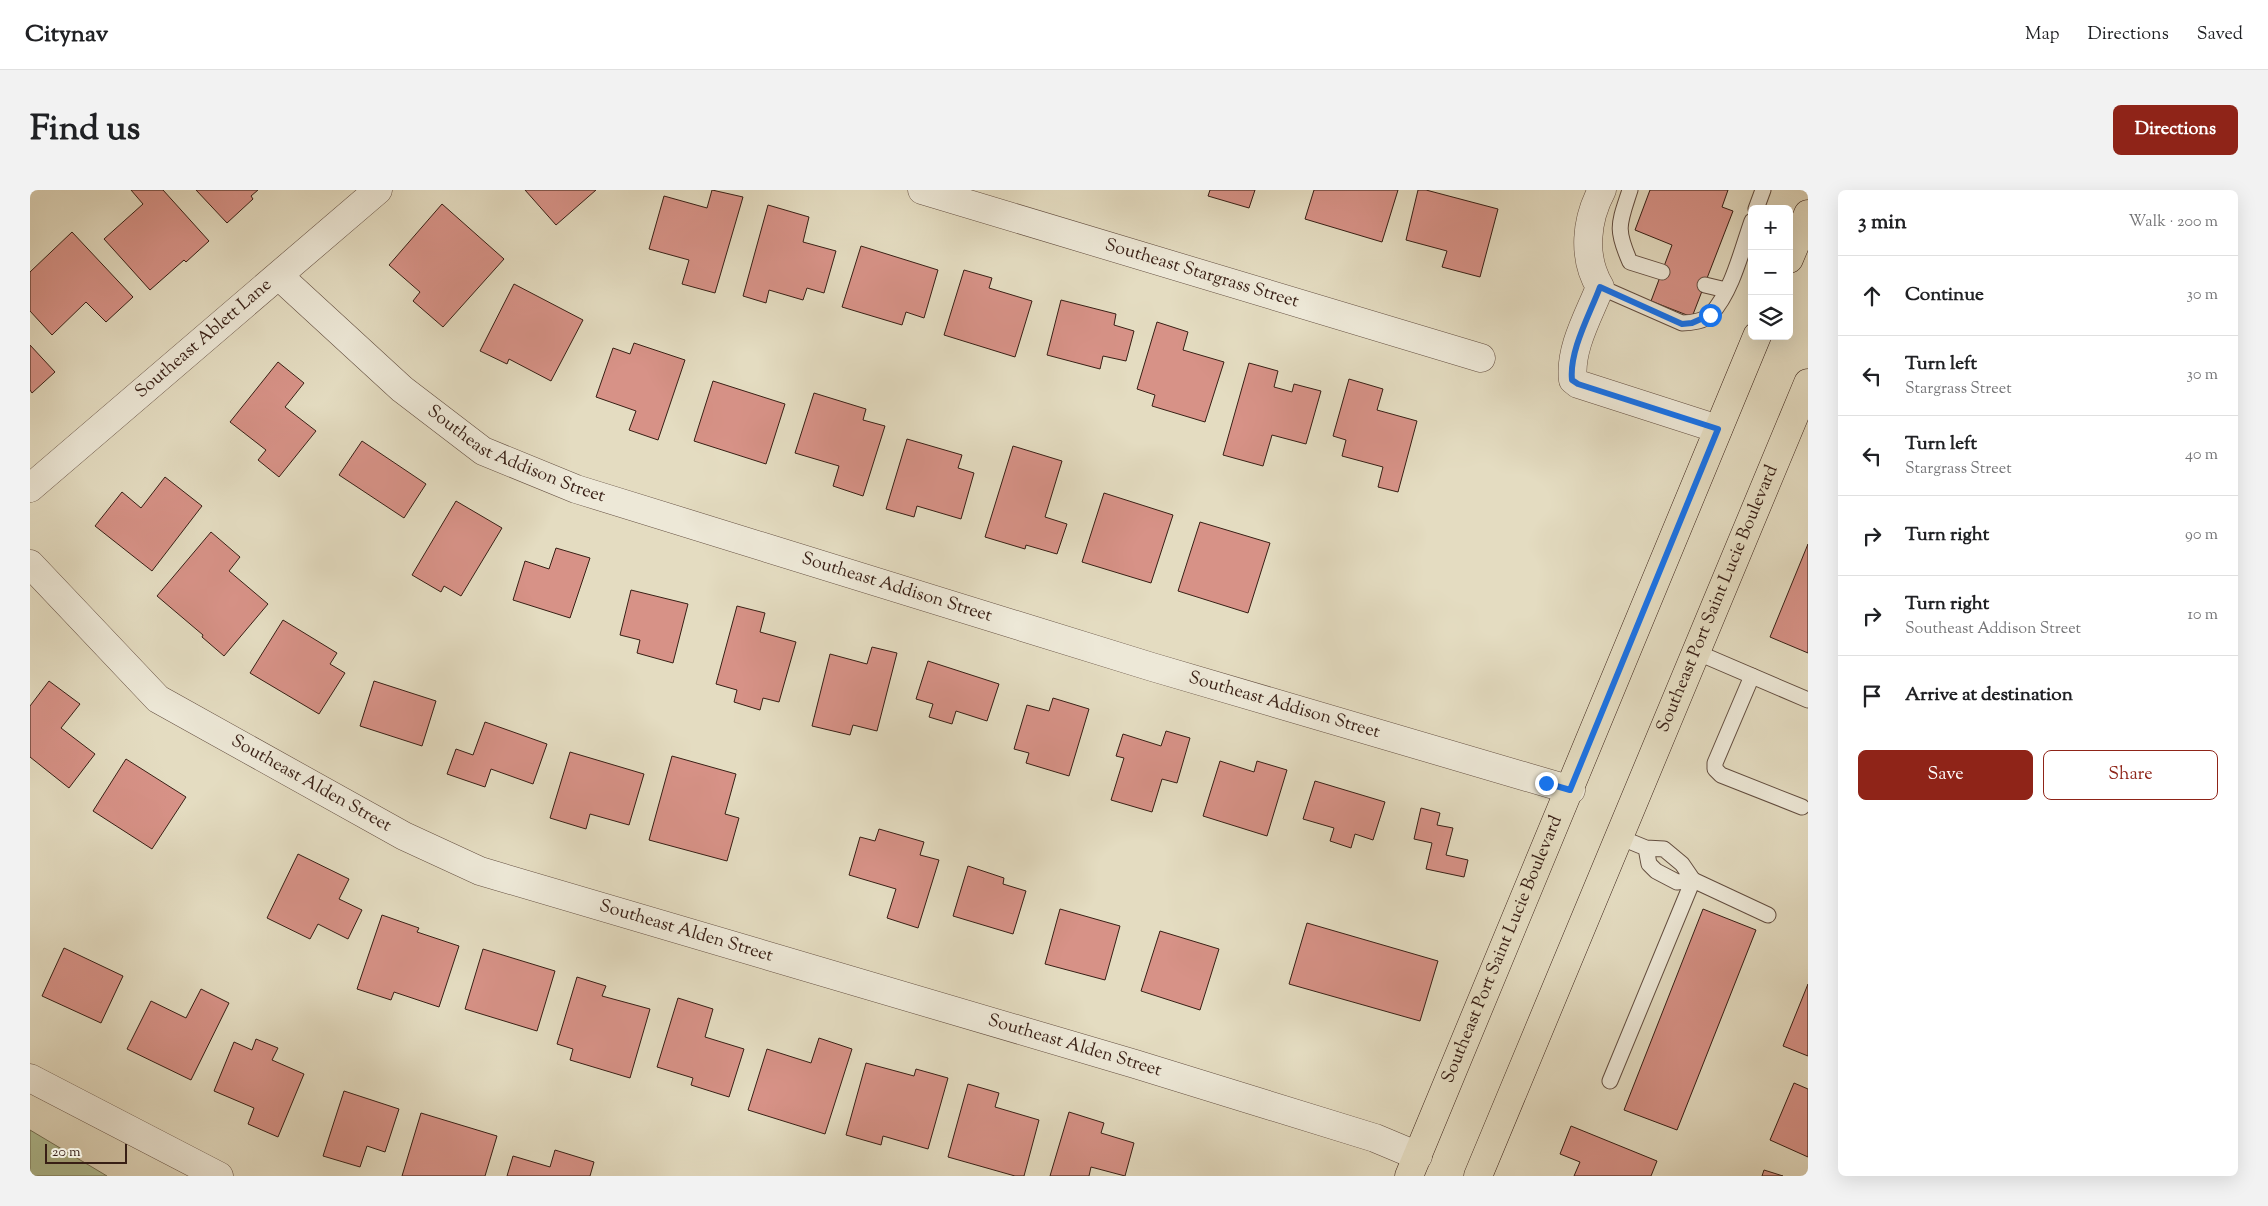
<!DOCTYPE html>
<meta charset="utf-8">
<style>
body{margin:0;font-family:"Sorts Mill Goudy",serif;background:#f2f2f2;color:#202124}
.controls{position:absolute;right:15px;top:15px;display:grid;overflow:hidden;border-radius:8px;box-shadow:0 5px 20px #0002}
.controls button{width:45px;height:45px;display:grid;place-items:center;padding:0;border:0;border-bottom:1px solid #e0e0e0;background:#fff;color:#202124;font:25px sans-serif}
.scale{position:absolute;left:15px;bottom:12px;width:82px;box-sizing:border-box;padding-left:5px;border:2px solid #381f15;border-top:0;font-size:14px;line-height:18px;white-space:nowrap;color:#381f15;-webkit-text-stroke:4px #ede8d7;paint-order:stroke}
.stop{position:absolute;width:15px;height:15px;margin:-11px;border:4px solid #1a73e8;border-radius:50%;background:#fff}
.stop.end{background:#1a73e8;border-color:#fff;box-shadow:0 1px 5px #0008}
.list{margin:0;padding:0;list-style:none}
h2{display:flex;justify-content:space-between;align-items:center;height:65px;margin:0;padding:0 20px;font-size:21px}
h2 small{font-size:16px;font-weight:400;color:#757577}
.list li{display:grid;grid-template-columns:32px 1fr auto;gap:15px;align-items:center;box-sizing:border-box;height:80px;padding:0 20px;border-top:1px solid #e0e0e0}
.list b{display:block;font-size:19px;white-space:nowrap}
.list p{margin:0;font-size:16px;white-space:nowrap;color:#757577}
.list em{font-size:16px;font-style:normal;color:#757577}
.actions{display:flex;gap:10px;padding:15px 20px}
.actions a{flex:1;padding:11px 0;border:1px solid #8f2418;border-radius:8px;text-align:center;font-size:18px;color:#8f2418}
.actions .main{background:#8f2418;color:#fff}
.icon{flex:none;width:28px;height:28px;fill:none;stroke:currentColor;stroke-width:2;stroke-linecap:round;stroke-linejoin:round}
.map{position:relative;flex:none;width:1778px;height:986px;overflow:hidden;border-radius:8px}
header{display:flex;align-items:center;gap:30px;box-sizing:border-box;height:70px;padding:0 25px;background:#fff;border-bottom:1px solid #e0e0e0}
header strong{font-size:24px}
nav{display:flex;gap:28px;margin-inline-start:auto;font-size:18px}
.intro{display:flex;align-items:center;justify-content:space-between;box-sizing:border-box;height:120px;padding:0 30px}
h1{margin:0;font-size:35px}
.button{padding:12px 22px;border-radius:8px;background:#8f2418;color:#fff;font-size:18px;font-weight:700}
main{display:flex;gap:30px;padding:0 30px}
aside{flex:1;background:#fff;border-radius:8px;box-shadow:0 5px 20px #0002}
.map>svg:first-child{display:block}
</style>
<header>
<strong>Citynav</strong>
<nav><a>Map</a><a>Directions</a><a>Saved</a></nav>
</header>
<div class="intro"><h1>Find us</h1><a class="button">Directions</a></div>
<main>
<div class="map">
<svg width="1778" height="986" viewBox="0 0 1778 986">
<rect width="100%" height="100%" fill="#e4dcc1"/>
<filter id="stains"><feTurbulence type="fractalNoise" baseFrequency=".004" numOctaves="4"/><feColorMatrix values="0 0 0 0 .2 0 0 0 0 .09 0 0 0 0 .02 0 0 0 .5 -.17"/></filter>
<radialGradient id="worn" r=".72"><stop offset=".6" stop-color="#630" stop-opacity="0"/><stop offset="1" stop-color="#630" stop-opacity=".3"/></radialGradient>
<!-- green -->
<path fill="#b1c196" stroke="#747056" d="M 0,940 L 77,986 L 0,986 Z"/>
<!-- building -->
<g fill="#d79287" stroke="#381f15">
<path d="M 101,0 L 133,0 L 179,51 L 156,72 L 154,70 L 120,100 L 74,49 L 113,14 Z"/>
<path d="M 166,0 L 228,0 L 221,6 L 223,9 L 197,33 Z"/>
<path d="M 495,0 L 566,0 L 526,35 Z"/>
<path d="M 682,0 L 713,7 L 685,103 L 652,94 L 659,70 L 619,59 L 634,6 L 677,18 Z"/>
<path d="M 1180,0 L 1225,0 L 1219,18 L 1178,6 Z"/>
<path d="M 1284,0 L 1368,0 L 1352,52 L 1275,29 Z"/>
<path d="M 1388,0 L 1396,0 L 1468,19 L 1450,87 L 1412,77 L 1417,61 L 1376,50 Z"/>
<path d="M 1620,0 L 1698,0 L 1692,17 L 1703,21 L 1662,127 L 1621,111 L 1642,55 L 1605,40 Z"/>
<path d="M 412,14 L 474,69 L 413,137 L 383,111 L 390,102 L 359,75 Z"/>
<path d="M 738,15 L 779,27 L 773,52 L 806,61 L 794,103 L 777,98 L 773,110 L 739,100 L 736,113 L 713,106 Z"/>
<path d="M 42,42 L 103,107 L 76,132 L 56,112 L 22,145 L 0,121 L 0,82 Z"/>
<path d="M 831,56 L 908,80 L 894,128 L 876,122 L 872,135 L 812,117 Z"/>
<path d="M 934,80 L 962,88 L 959,98 L 1002,111 L 985,167 L 914,145 Z"/>
<path d="M 484,94 L 553,130 L 521,191 L 479,169 L 477,174 L 450,161 Z"/>
<path d="M 1031,110 L 1086,124 L 1084,135 L 1104,141 L 1096,171 L 1073,166 L 1070,179 L 1017,165 Z"/>
<path d="M 1127,132 L 1158,142 L 1153,160 L 1194,172 L 1175,232 L 1122,216 L 1125,205 L 1107,199 Z"/>
<path d="M 604,153 L 655,170 L 628,250 L 599,240 L 606,221 L 566,207 L 583,158 L 600,164 Z"/>
<path d="M 0,155 L 25,182 L 2,203 L 0,200 Z"/>
<path d="M 248,172 L 274,193 L 255,217 L 286,241 L 249,287 L 228,270 L 236,260 L 200,232 Z"/>
<path d="M 1219,173 L 1248,181 L 1244,197 L 1262,202 L 1264,194 L 1291,201 L 1276,254 L 1242,245 L 1233,276 L 1193,265 Z"/>
<path d="M 1319,189 L 1353,199 L 1347,220 L 1387,231 L 1368,302 L 1348,297 L 1353,277 L 1312,266 L 1316,250 L 1303,246 Z"/>
<path d="M 683,191 L 755,214 L 736,274 L 664,251 Z"/>
<path d="M 784,203 L 836,219 L 833,230 L 855,236 L 833,306 L 803,296 L 809,276 L 765,263 Z"/>
<path d="M 877,249 L 932,265 L 928,278 L 944,283 L 931,329 L 887,316 L 884,327 L 856,319 Z"/>
<path d="M 332,251 L 396,294 L 374,328 L 309,285 Z"/>
<path d="M 983,256 L 1032,271 L 1015,327 L 1037,334 L 1027,364 L 996,355 L 995,359 L 955,347 Z"/>
<path d="M 135,287 L 172,316 L 122,381 L 65,336 L 92,302 L 111,318 Z"/>
<path d="M 1074,303 L 1143,325 L 1121,393 L 1052,372 Z"/>
<path d="M 426,311 L 472,338 L 431,406 L 414,396 L 411,402 L 382,385 Z"/>
<path d="M 1170,332 L 1240,353 L 1218,423 L 1148,401 Z"/>
<path d="M 181,342 L 210,367 L 199,381 L 238,414 L 194,466 L 172,447 L 173,445 L 127,406 Z"/>
<path d="M 1778,354 L 1778,463 L 1740,447 Z"/>
<path d="M 526,358 L 560,368 L 540,428 L 483,410 L 495,371 L 519,379 Z"/>
<path d="M 601,400 L 658,414 L 643,473 L 607,463 L 610,450 L 590,445 Z"/>
<path d="M 707,416 L 735,423 L 730,442 L 766,452 L 749,512 L 733,508 L 730,520 L 704,512 L 707,500 L 686,494 Z"/>
<path d="M 253,430 L 307,463 L 300,474 L 315,483 L 289,524 L 220,483 Z"/>
<path d="M 842,457 L 867,463 L 847,541 L 823,535 L 820,545 L 782,536 L 800,464 L 837,474 Z"/>
<path d="M 898,471 L 969,494 L 957,531 L 926,521 L 922,534 L 899,527 L 903,514 L 886,509 Z"/>
<path d="M 19,491 L 50,514 L 31,538 L 65,564 L 39,598 L 0,567 L 0,516 Z"/>
<path d="M 344,491 L 406,511 L 392,556 L 330,536 Z"/>
<path d="M 1023,508 L 1059,519 L 1039,586 L 996,573 L 999,563 L 984,559 L 997,515 L 1019,521 Z"/>
<path d="M 455,532 L 517,554 L 503,594 L 461,579 L 455,597 L 417,584 L 426,559 L 443,565 Z"/>
<path d="M 1136,541 L 1160,548 L 1147,593 L 1132,589 L 1122,622 L 1081,610 L 1094,568 L 1086,566 L 1093,544 L 1131,556 Z"/>
<path d="M 540,562 L 614,584 L 599,635 L 560,624 L 556,639 L 520,628 Z"/>
<path d="M 642,566 L 706,584 L 695,624 L 709,628 L 697,671 L 619,650 Z"/>
<path d="M 96,569 L 156,607 L 122,659 L 63,621 Z"/>
<path d="M 1190,571 L 1224,582 L 1227,571 L 1257,580 L 1237,646 L 1173,626 Z"/>
<path d="M 1285,591 L 1355,612 L 1343,650 L 1325,644 L 1321,658 L 1300,651 L 1304,638 L 1273,629 Z"/>
<path d="M 1391,618 L 1410,623 L 1407,635 L 1423,638 L 1416,665 L 1438,670 L 1434,687 L 1396,679 L 1402,653 L 1384,649 Z"/>
<path d="M 849,639 L 894,652 L 890,665 L 909,670 L 888,738 L 857,728 L 866,699 L 819,685 L 830,647 L 845,651 Z"/>
<path d="M 268,664 L 319,689 L 309,709 L 332,720 L 318,749 L 288,734 L 280,749 L 237,728 Z"/>
<path d="M 938,676 L 974,688 L 973,694 L 996,701 L 983,744 L 923,726 Z"/>
<path d="M 1030,719 L 1090,736 L 1075,790 L 1015,774 Z"/>
<path d="M 1673,719 L 1726,740 L 1647,940 L 1594,920 Z"/>
<path d="M 352,725 L 389,738 L 387,742 L 429,756 L 409,817 L 364,802 L 361,810 L 327,799 Z"/>
<path d="M 1277,733 L 1408,771 L 1390,831 L 1259,794 Z"/>
<path d="M 1130,741 L 1189,759 L 1170,820 L 1111,801 Z"/>
<path d="M 34,758 L 93,786 L 71,833 L 12,806 Z"/>
<path d="M 453,759 L 525,781 L 507,841 L 435,819 Z"/>
<path d="M 547,787 L 576,796 L 572,806 L 620,819 L 600,888 L 540,870 L 543,859 L 527,854 Z"/>
<path d="M 1778,794 L 1778,866 L 1753,856 Z"/>
<path d="M 171,799 L 199,813 L 161,890 L 97,859 L 121,811 L 156,828 Z"/>
<path d="M 648,808 L 683,819 L 675,847 L 714,859 L 699,907 L 661,895 L 663,888 L 627,877 Z"/>
<path d="M 789,848 L 822,859 L 795,944 L 718,920 L 737,859 L 781,873 Z"/>
<path d="M 226,849 L 248,858 L 242,870 L 274,884 L 248,947 L 218,934 L 224,918 L 184,901 L 204,852 L 222,860 Z"/>
<path d="M 836,873 L 884,886 L 886,879 L 918,888 L 898,959 L 853,946 L 851,955 L 816,945 Z"/>
<path d="M 1764,893 L 1778,899 L 1778,967 L 1740,950 Z"/>
<path d="M 938,894 L 969,903 L 965,917 L 1009,930 L 994,986 L 985,986 L 918,967 Z"/>
<path d="M 314,901 L 369,919 L 355,962 L 337,956 L 330,977 L 293,966 Z"/>
<path d="M 1039,922 L 1074,933 L 1071,943 L 1104,953 L 1095,986 L 1061,977 L 1059,986 L 1020,986 Z"/>
<path d="M 391,923 L 467,946 L 455,986 L 372,986 Z"/>
<path d="M 1541,936 L 1627,971 L 1621,986 L 1544,986 L 1550,972 L 1530,964 Z"/>
<path d="M 525,960 L 564,972 L 560,986 L 477,986 L 483,966 L 520,977 Z"/>
<path d="M 1734,980 L 1753,986 L 1732,986 Z"/>
</g>
<g fill="none" stroke-linecap="round" stroke-linejoin="round">
<!-- lane casing -->
<g stroke="#634e40" stroke-width="17">
<g id="lane">
<path d="M 1600,0 C 1589,34 1585,38 1600,72 L 1632,82"/>
<path d="M 1726,19 L 1733,0"/>
<path d="M 1675,95 L 1696,100"/>
<path d="M 1570,97 L 1652,133 C 1661,133 1675,131 1681,124 C 1702,102 1712,59 1722,31"/>
<path d="M 1666,462 L 1778,510"/>
<path d="M 1722,486 L 1685,573 L 1685,579 L 1691,585 L 1772,617"/>
<path d="M 1589,647 L 1616,658 L 1634,659 L 1652,674 L 1663,690 L 1647,692 L 1626,681 L 1619,674 L 1616,658"/>
<path d="M 1580,891 L 1663,690 L 1738,725"/>
</g>
</g>
<!-- street casing -->
<g stroke="#634e40" stroke-width="29">
<g id="street">
<path id="s1" d="M 892,0 L 1451,168"/>
<path d="M 1572,0 C 1556,30 1552,67 1570,97 C 1559,125 1539,159 1543,190 L 1548,194 L 1688,239"/>
<path id="s2" d="M 249,86 L 372,199 L 453,261 L 546,299 L 1122,477 L 1541,600"/>
<path id="s3" d="M 0,298 L 348,0"/>
<path id="s4" d="M 0,374 L 128,509 L 374,646 L 450,681 L 1105,874 L 1345,948 L 1388,966"/>
<path d="M 0,888 L 189,986"/>
</g>
</g>
<!-- primary casing -->
<g stroke="#381f15" stroke-width="29">
<g id="primary">
<path d="M 1759,69 L 1778,24"/>
<path id="s5" d="M 1379,986 L 1727,146"/>
<path id="s6" d="M 1448,986 L 1778,193"/>
</g>
</g>
<!-- lane -->
<use href="#lane" stroke="#ede8d7" stroke-width="15"/>
<!-- street -->
<use href="#street" stroke="#ede8d7" stroke-width="28"/>
<!-- primary -->
<use href="#primary" stroke="#e4dcc1" stroke-width="28"/>
</g>
<g fill="none" stroke-linecap="round" stroke-linejoin="round">
<!-- route -->
<path stroke="#1a73e8" stroke-width="6" d="M 1516,593 L 1540,600 L 1688,239 L 1548,194 L 1542,190 C 1539,161 1560,124 1570,97 L 1652,134 L 1662,133 L 1680,125"/>
</g>
<g text-anchor="middle" dominant-baseline="central" stroke-width="4" stroke-linejoin="round" paint-order="stroke">
<!-- street labels -->
<g font-size="18" fill="#381f15" stroke="#ede8d7">
<text stroke="none"><textPath href="#s1" startOffset="292">Southeast Stargrass Street</textPath></text>
<text stroke="none"><textPath href="#s3" startOffset="229">Southeast Ablett Lane</textPath></text>
<text stroke="none"><textPath href="#s2" startOffset="300">Southeast Addison Street</textPath></text>
<text stroke="none"><textPath href="#s2" startOffset="705">Southeast Addison Street</textPath></text>
<text stroke="none"><textPath href="#s6" startOffset="625">Southeast Port Saint Lucie Boulevard</textPath></text>
<text stroke="none"><textPath href="#s2" startOffset="1110">Southeast Addison Street</textPath></text>
<text stroke="none"><textPath href="#s4" startOffset="361">Southeast Alden Street</textPath></text>
<text stroke="none"><textPath href="#s4" startOffset="766">Southeast Alden Street</textPath></text>
<text stroke="none"><textPath href="#s5" startOffset="245">Southeast Port Saint Lucie Boulevard</textPath></text>
<text stroke="none"><textPath href="#s4" startOffset="1171">Southeast Alden Street</textPath></text>
</g>
</g>
<rect width="100%" height="100%" filter="url(#stains)"/>
<rect width="100%" height="100%" fill="url(#worn)"/>
</svg>
<div class="controls">
<button>+</button>
<button>−</button>
<button><svg class="icon" aria-label="layers" viewBox="0 0 24 24"><path d="M12 4l9 5-9 5-9-5zM3 14l9 5 9-5"/></svg></button>
</div>
<div class="scale">20 m</div>
<div class="stop" style="left:1680px;top:125px"></div>
<div class="stop end" style="left:1516px;top:593px"></div>
</div>
<aside>
<h2>3 min<small>Walk · 200 m</small></h2>
<ul class="list">
<li><svg class="icon" aria-label="ahead" viewBox="0 0 24 24"><path d="M12 20V5M6 11l6-6 6 6"/></svg><div><b>Continue</b></div><em>30 m</em></li>
<li><svg class="icon" aria-label="left" viewBox="0 0 24 24"><path d="M17 20v-9H6M10 6l-5 5 5 5"/></svg><div><b>Turn left</b><p>Stargrass Street</p></div><em>30 m</em></li>
<li><svg class="icon" aria-label="left" viewBox="0 0 24 24"><path d="M17 20v-9H6M10 6l-5 5 5 5"/></svg><div><b>Turn left</b><p>Stargrass Street</p></div><em>40 m</em></li>
<li><svg class="icon" aria-label="right" viewBox="0 0 24 24"><path d="M7 20v-9h11M14 6l5 5-5 5"/></svg><div><b>Turn right</b></div><em>90 m</em></li>
<li><svg class="icon" aria-label="right" viewBox="0 0 24 24"><path d="M7 20v-9h11M14 6l5 5-5 5"/></svg><div><b>Turn right</b><p>Southeast Addison Street</p></div><em>10 m</em></li>
<li><svg class="icon" aria-label="arrive" viewBox="0 0 24 24"><path d="M6 21V4h12l-3 4 3 4H6"/></svg><div><b>Arrive at destination</b></div></li>
</ul>
<div class="actions"><a class="main">Save</a><a>Share</a></div>
</aside>
</main>
